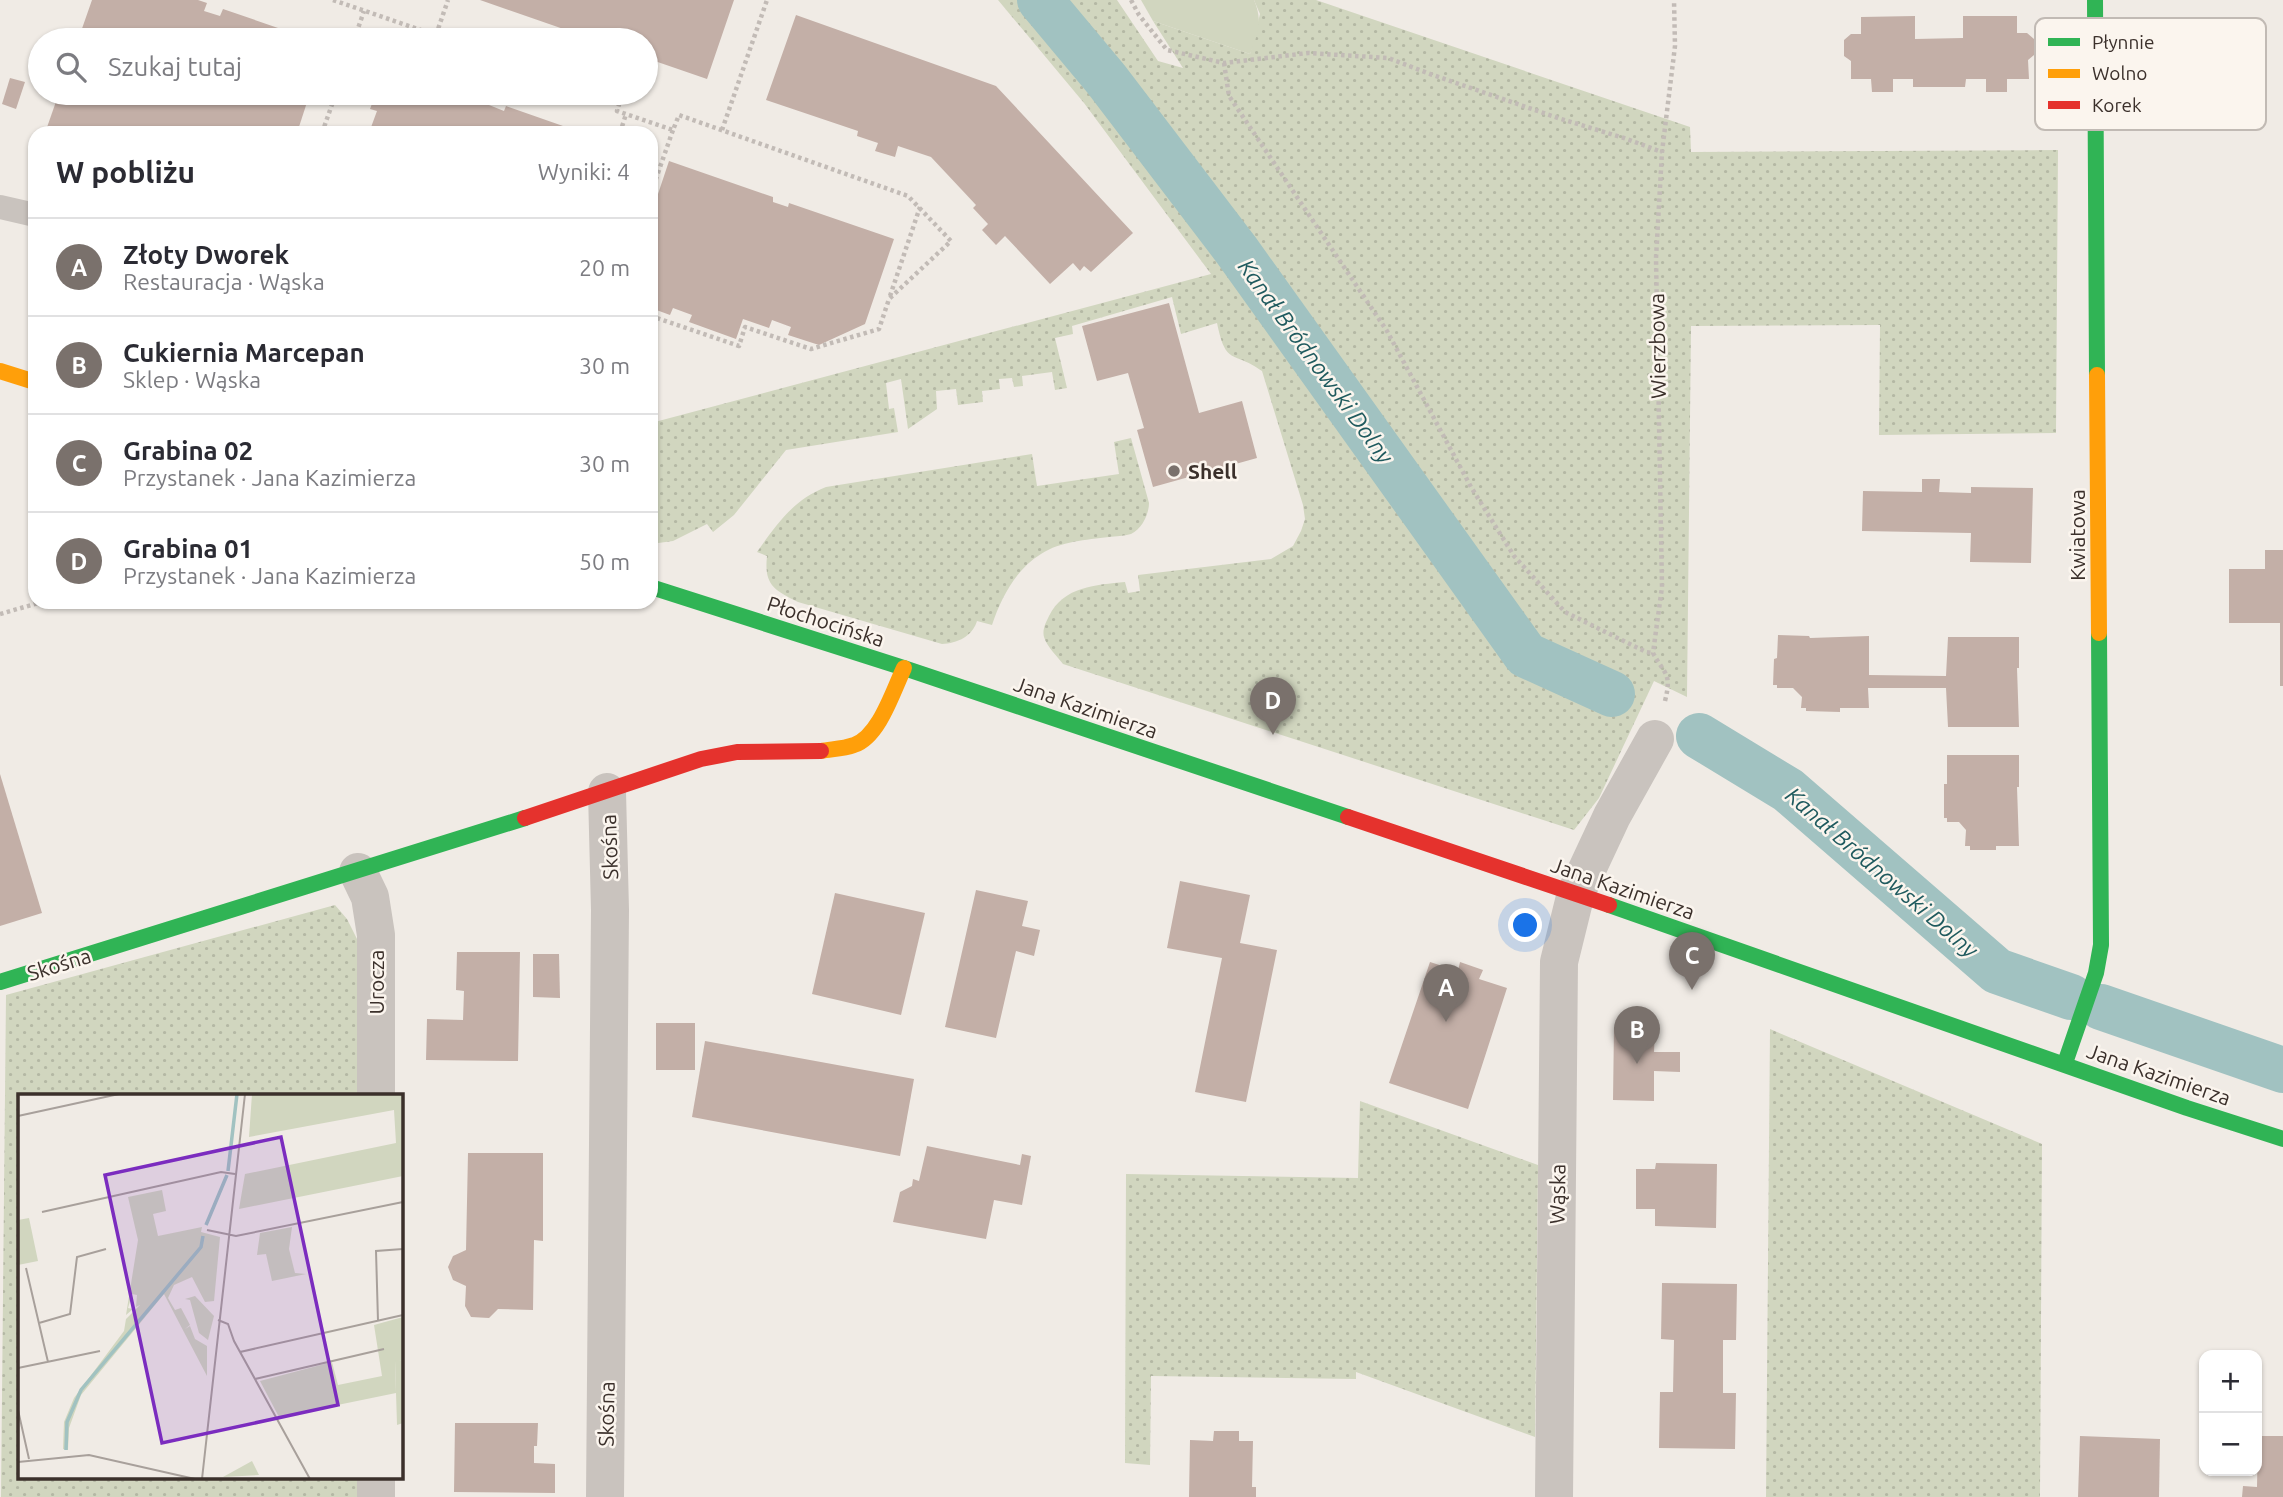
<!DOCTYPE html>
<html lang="pl">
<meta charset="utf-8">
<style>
body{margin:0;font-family:Ubuntu,sans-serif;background:#f7f7f7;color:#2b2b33}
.controls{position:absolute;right:21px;bottom:21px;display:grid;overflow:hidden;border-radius:14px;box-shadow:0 2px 5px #0004}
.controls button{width:63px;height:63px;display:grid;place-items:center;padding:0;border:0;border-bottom:2px solid #e1e1e2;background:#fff;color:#2b2b33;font:35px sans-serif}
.you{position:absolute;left:1526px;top:926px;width:24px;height:24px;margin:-18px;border:5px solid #fff;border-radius:50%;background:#1a73e8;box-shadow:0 0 0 10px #1a73e833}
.badge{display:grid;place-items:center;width:46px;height:46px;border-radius:50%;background:#7a716c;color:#fff;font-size:23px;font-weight:700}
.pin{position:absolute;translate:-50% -58px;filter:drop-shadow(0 2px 4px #0008)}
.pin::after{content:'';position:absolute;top:37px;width:24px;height:21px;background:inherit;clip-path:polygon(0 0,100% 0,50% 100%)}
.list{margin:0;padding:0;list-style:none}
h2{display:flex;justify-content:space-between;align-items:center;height:91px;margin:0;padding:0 28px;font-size:30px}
h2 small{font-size:23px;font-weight:400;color:#7c7c81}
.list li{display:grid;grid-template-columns:46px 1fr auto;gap:21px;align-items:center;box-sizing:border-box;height:98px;padding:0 28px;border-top:2px solid #e1e1e2}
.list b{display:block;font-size:26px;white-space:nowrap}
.list p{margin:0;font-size:23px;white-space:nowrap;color:#7c7c81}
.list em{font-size:23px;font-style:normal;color:#7c7c81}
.icon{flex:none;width:38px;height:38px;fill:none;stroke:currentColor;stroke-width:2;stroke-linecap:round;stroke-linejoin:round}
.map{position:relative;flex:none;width:2283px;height:1497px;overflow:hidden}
.search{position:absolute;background:#fff;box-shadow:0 2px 5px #0004;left:28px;top:28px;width:630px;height:77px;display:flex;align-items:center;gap:18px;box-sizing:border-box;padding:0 24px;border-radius:38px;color:#7c7c81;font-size:26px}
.panel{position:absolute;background:#fff;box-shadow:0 2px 5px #0004;left:28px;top:126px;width:630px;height:483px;border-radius:21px}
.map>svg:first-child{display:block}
</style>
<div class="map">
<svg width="2283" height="1497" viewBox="0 0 2283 1497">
<defs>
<pattern id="grass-dots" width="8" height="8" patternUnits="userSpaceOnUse" patternTransform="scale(1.75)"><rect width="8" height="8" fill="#d1d6bf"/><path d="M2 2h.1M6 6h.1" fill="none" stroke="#b4b8a4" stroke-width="1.8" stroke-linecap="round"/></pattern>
</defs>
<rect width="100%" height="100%" fill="#f0ebe5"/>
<!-- grass -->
<g fill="url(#grass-dots)">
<path d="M 998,0 L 1117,0 L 1158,61 L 1183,68 L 1153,21 L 1250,54 L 1260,14 L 1254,0 L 1316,0 L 1690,127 L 1691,152 L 2058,150 L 2056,433 L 1879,435 L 1880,325 L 1691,326 L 1687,697 L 1654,681 L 1599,798 L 1574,830 L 1063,664 C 1057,656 1047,647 1044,637 C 1042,630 1046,622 1049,616 C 1064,586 1096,585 1125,582 L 1128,593 L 1140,591 L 1138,575 L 1271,559 L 1293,546 L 1301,531 L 1305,519 L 1303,505 L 1262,371 C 1233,350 1226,367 1217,323 L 1181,334 L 1172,297 L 1072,326 L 1073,334 L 1055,338 L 1067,388 L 1055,390 L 1052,372 L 1022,376 L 1023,386 L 1014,387 L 1012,378 L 999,379 L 1000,389 L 982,391 L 983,402 L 958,405 L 956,389 L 936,391 L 937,409 L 908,429 L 901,379 L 886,383 L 889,409 L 894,408 L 898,432 L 786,450 L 734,515 L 713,532 L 707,524 L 673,541 L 651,544 L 651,423 L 1211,274 L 1084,103 Z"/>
<path d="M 1131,438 L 1149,503 C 1149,514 1142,529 1131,534 C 1124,536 1116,536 1109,537 C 1086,540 1061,541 1041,554 C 1016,569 1001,598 992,625 L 977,621 C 972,637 957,643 942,644 L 798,602 C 773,590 764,584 767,556 L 757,552 C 777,524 793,500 826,487 L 1032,454 L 1037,486 L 1119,474 L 1114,442 Z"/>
<path d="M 335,905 L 347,919 L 358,941 L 358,1096 L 19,1096 L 19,1478 L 358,1478 L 358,1497 L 1,1497 L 6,995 Z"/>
<path d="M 1770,1029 L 2042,1144 L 2040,1497 L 1766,1497 Z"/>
<path d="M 1360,1101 L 1538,1165 L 1535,1437 L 1356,1372 L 1356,1379 L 1151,1376 L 1150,1465 L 1125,1463 L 1126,1174 L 1358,1178 Z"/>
</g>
<!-- green -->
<path fill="#d1d6bf" d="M 1141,0 L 1254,0 C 1263,21 1258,34 1250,54 L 1153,21 Z"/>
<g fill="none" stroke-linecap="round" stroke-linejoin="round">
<!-- canal -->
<g stroke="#a1c2c1" stroke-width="46">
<path d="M 1040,0 L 1106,79 L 1237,251 L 1526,655 L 1612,694"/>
<path d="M 1699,736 L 1788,790 L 1997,971 L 2071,997"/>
<path d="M 2101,1007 L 2283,1070"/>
</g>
</g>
<!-- building -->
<g fill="#c3afa7">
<path d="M 92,0 L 198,0 L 207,3 L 204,11 L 220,16 L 223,9 L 313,40 L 78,40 Z"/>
<path d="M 480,0 L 734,0 L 707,79 L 646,58 L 646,40 L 581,40 L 573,38 L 575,33 Z"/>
<path d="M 796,15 L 996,86 L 1133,233 L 1091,272 L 1084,266 L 1080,271 L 1073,263 L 1050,284 L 1005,236 L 996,245 L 982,230 L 988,224 L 973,208 L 976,205 L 931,157 L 898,146 L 895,157 L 875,151 L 878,143 L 857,136 L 858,131 L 766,100 Z"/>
<path d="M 1915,16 L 1915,39 L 1963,38 L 1963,16 L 2017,16 L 2017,33 L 2027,33 L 2034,39 L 2034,55 L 2028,60 L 2029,79 L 2007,79 L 2007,92 L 1986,92 L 1986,79 L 1966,79 L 1965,87 L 1913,87 L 1913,79 L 1893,79 L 1893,92 L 1872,92 L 1871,79 L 1851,79 L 1851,61 L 1844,56 L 1844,40 L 1851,34 L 1861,34 L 1861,17 Z"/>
<path d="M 10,78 L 25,82 L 16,109 L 2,104 Z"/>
<path d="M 59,93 L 310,93 L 297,133 L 45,133 Z"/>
<path d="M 376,93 L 468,93 L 490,100 L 489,105 L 504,111 L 506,106 L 583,133 L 362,133 L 364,128 L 370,130 L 377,111 L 370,109 Z"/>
<path d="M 669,161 L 773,197 L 773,202 L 788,207 L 789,203 L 894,239 L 865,324 L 819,345 L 788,335 L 791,327 L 772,320 L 769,328 L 743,319 L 736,339 L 689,322 L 692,315 L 673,308 L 670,315 L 651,308 L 651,215 Z"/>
<path d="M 1169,303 L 1199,413 L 1242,401 L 1257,458 L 1153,487 L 1137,430 L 1144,428 L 1128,373 L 1097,381 L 1082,326 Z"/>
<path d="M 1922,479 L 1940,479 L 1939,492 L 1971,493 L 1971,487 L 2033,488 L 2031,563 L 1970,562 L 1971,533 L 1862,531 L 1863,491 L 1922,492 Z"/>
<path d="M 2265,550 L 2283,550 L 2283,686 L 2280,686 L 2280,623 L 2229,623 L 2229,569 L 2265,569 Z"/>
<path d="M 1778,635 L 1809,636 L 1810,638 L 1869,636 L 1869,675 L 1946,676 L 1948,637 L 2019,637 L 2019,668 L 2017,668 L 2019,727 L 1948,727 L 1946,688 L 1868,688 L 1869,708 L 1840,708 L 1840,712 L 1806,711 L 1806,708 L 1801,708 L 1802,697 L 1793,688 L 1777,688 L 1777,685 L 1773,685 L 1774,659 L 1777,658 Z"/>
<path d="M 1947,755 L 2019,755 L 2019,787 L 2017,787 L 2019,846 L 1996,846 L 1996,850 L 1970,850 L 1970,846 L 1965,846 L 1966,830 L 1959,822 L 1947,822 L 1947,818 L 1944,818 L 1944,784 L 1947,784 Z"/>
<path d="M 0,774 L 42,913 L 0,926 Z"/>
<path d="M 1180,881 L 1250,895 L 1240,943 L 1277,950 L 1246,1102 L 1195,1092 L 1222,958 L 1167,948 Z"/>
<path d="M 976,890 L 1028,901 L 1022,926 L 1040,930 L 1034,956 L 1016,951 L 996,1038 L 945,1027 Z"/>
<path d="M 835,893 L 925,913 L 901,1015 L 812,994 Z"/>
<path d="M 457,952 L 520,952 L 518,1061 L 426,1060 L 427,1019 L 463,1020 L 464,991 L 456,990 Z"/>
<path d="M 533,954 L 559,954 L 560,998 L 533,997 Z"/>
<path d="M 1430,962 L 1458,971 L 1460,962 L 1483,970 L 1479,979 L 1507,988 L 1468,1109 L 1389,1083 Z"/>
<rect x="656" y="1023" width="39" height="47"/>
<path d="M 1614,1027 L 1655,1028 L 1654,1052 L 1680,1052 L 1680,1072 L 1654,1071 L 1654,1101 L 1613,1100 Z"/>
<path d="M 705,1041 L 914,1079 L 900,1156 L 692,1117 Z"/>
<path d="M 927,1146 L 1020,1165 L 1022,1154 L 1031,1156 L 1022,1205 L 994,1200 L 986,1239 L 893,1222 L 900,1192 L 912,1186 L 913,1179 L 919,1181 Z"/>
<path d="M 468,1153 L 543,1153 L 543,1241 L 534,1240 L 533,1310 L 498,1309 L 489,1318 L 471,1317 L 465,1306 L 466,1286 L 453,1280 L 448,1267 L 453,1256 L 466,1250 Z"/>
<path d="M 1656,1163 L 1717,1164 L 1716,1228 L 1655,1226 L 1655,1209 L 1636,1209 L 1636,1169 L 1655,1169 Z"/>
<path d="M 1662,1283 L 1737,1284 L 1736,1340 L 1723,1340 L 1723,1393 L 1736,1393 L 1735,1449 L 1659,1448 L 1660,1392 L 1673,1392 L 1674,1340 L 1661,1339 Z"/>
<path d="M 455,1423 L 538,1423 L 537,1446 L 534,1446 L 534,1463 L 555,1464 L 555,1493 L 454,1492 Z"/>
<path d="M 1214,1431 L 1239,1431 L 1239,1441 L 1253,1441 L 1252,1487 L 1256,1487 L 1256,1497 L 1189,1497 L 1190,1440 L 1213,1441 Z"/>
<path d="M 2080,1436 L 2160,1439 L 2159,1497 L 2078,1497 Z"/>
<path d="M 2258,1436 L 2283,1436 L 2283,1497 L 2242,1497 L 2243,1486 L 2257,1487 Z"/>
</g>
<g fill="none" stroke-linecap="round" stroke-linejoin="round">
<!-- path -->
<g stroke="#c2bbb6" stroke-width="4.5" stroke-dasharray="3.5 3.5" stroke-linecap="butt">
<path d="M 333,0 L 450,40"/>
<path d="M 1131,0 L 1139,15 L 1167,50 L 1224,63 L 1308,53 L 1388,58 L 1430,74 L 1561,119 L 1624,138 L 1662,152"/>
<path d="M 436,35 L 448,0"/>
<path d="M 354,40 L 364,11"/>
<path d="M 1224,63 L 1229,96 L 1387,331 L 1471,487 L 1514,556 L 1565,612 L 1646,652 L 1653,653"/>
<path d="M 606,93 L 621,98 L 617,111 L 673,130 L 679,115 L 908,196 L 951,241 L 889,299 L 879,329 L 811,349 L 745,327 L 739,346 L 651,316"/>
<path d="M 722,130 L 767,0"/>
<path d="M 322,133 L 336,93"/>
<path d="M 620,133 L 626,114"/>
<path d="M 651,193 L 673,130"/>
<path d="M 890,296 L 920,207"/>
<path d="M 0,614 L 42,602"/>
<path d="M 1665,701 C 1672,673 1665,675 1653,653 L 1662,587 L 1656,258 L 1662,152 L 1675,46 L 1674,0"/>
</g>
<!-- lane -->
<path stroke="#c9c3be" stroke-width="24" d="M 0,207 L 35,215"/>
<!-- street -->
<g stroke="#c9c3be" stroke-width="38">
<path d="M 358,872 L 370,897 L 376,935 L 376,1096"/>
<path d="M 376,1478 L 376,1497"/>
<path d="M 605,1497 L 610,910 L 607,792"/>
<path d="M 1554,1497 L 1559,962 L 1576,893 L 1612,816 L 1655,739"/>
</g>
<!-- fast -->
<g stroke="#30b455" stroke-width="16">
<path d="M 2095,0 L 2097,375"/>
<path d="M 651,587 L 904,668 L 1348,817"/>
<path d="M 1609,905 L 2187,1108 L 2283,1139"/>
<path d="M 0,982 L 525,818"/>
<path d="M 2065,1063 L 2096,973 L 2101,945 L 2099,633"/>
</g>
<!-- slow -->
<g stroke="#ff9f0a" stroke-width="16">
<path d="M 0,371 L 35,382"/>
<path d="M 2097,375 L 2099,633"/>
<path d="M 821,751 C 831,749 843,749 854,745 C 879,737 893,691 904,668"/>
</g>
<!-- jam -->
<g stroke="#e5322d" stroke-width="16">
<path d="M 1348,817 L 1609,905"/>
<path d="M 525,818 L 701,759 L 737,752 L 821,751"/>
</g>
</g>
<!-- markers -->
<circle fill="#7a716c" stroke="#fbf5ee" stroke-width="2.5" cx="1174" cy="471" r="7"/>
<g text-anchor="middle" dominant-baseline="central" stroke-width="5" stroke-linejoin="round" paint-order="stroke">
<!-- street labels -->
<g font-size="21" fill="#3b302b" stroke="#fbf5ee">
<text transform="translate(1657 346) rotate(-91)">Wierzbowa</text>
<text transform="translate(2077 535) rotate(-90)">Kwiatowa</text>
<text transform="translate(826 621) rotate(18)">Płochocińska</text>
<text transform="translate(1086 707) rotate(19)">Jana Kazimierza</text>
<text transform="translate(609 847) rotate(-92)">Skośna</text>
<text transform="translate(1623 888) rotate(19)">Jana Kazimierza</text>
<text transform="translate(59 964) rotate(-17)">Skośna</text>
<text transform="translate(376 982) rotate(-90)">Urocza</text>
<text transform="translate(2159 1074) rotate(19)">Jana Kazimierza</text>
<text transform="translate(1557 1194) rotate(-89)">Wąska</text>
<text transform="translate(606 1414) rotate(-89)">Skośna</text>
</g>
<!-- poi labels -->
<g font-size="21" font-weight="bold" fill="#3b302b" stroke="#fbf5ee" text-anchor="start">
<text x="1188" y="471">Shell</text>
</g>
<!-- water labels -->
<g font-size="23" font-style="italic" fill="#1f5a5e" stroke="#fbf5ee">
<text transform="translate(1316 361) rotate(54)">Kanał Bródnowski Dolny</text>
<text transform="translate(1882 872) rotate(41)">Kanał Bródnowski Dolny</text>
</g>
</g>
<!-- overview -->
<g transform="translate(18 1094)">
<rect width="385" height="385" fill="#f0ebe5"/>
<path d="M 234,0 L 385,0 L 385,82 L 221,115 L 227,80 L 378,49 L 376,16 L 231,43 ZM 144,96 L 148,117 L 135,120 L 140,142 L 184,133 L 183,138 L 202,143 L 196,207 L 187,208 L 174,183 L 156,191 L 150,204 L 157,216 L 163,214 L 172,231 L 167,235 L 172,232 L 177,245 L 189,252 L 189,282 L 146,200 L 63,301 L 51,334 L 50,356 L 45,355 L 46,328 L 56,304 L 106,237 L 108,225 L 122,211 L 118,213 L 119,201 L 114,200 L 110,214 L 115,215 L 108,221 L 120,146 L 110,103 ZM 11,124 L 20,167 L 0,171 L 0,126 ZM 274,133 L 271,155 L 277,179 L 288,180 L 254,187 L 248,160 L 239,161 L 242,139 ZM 177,202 L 196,222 L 190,246 L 181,239 L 172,206 L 167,205 ZM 385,223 L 385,266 L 377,268 L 378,299 L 261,323 L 242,287 L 314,268 L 320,291 L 364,282 L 356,231 ZM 234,367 L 241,381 L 205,383 Z" fill="#d1d6bf"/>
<path d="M 385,266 L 385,329 L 379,331 L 377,267 Z" fill="#d1d6bf"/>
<path fill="none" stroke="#a1c2c1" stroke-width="3.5" d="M 210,77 L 219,0M 188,131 L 209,81M 48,356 L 49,328 L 63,296 L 183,153 L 185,142"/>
<path fill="none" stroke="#a8a09b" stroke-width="2" d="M 0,22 L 101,0M 24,118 L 203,78 L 217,80M 189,136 L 218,142 L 385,108M 8,174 L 30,268M 200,226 L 210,230 L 216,247 L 292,385M 360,227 L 358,157 L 385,155M 21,229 L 52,220 L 59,163 L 88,155M 222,258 L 385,221M 0,274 L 82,257M 237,285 L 366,255M 0,316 L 11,365M 0,368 L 71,361 L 177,385M 184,385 L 227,0"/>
<path fill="#7b2cbf" fill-opacity="0.15" stroke="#7b2cbf" stroke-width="3.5" d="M 263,43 L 320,311 L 144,349 L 87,81 Z"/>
<rect width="385" height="385" fill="none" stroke="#3b302b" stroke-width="3.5"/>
</g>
<!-- legend -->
<rect x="2035" y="18" width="231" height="112" rx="10" fill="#fbf5ee" stroke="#c1bab4" stroke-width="2"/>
<rect x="2048" y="38" width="32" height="8" fill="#30b455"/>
<rect x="2048" y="69" width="32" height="9" fill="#ff9f0a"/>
<rect x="2048" y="101" width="32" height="8" fill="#e5322d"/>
<g font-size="19" fill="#3b302b">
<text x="2092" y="49">Płynnie</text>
<text x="2092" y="80">Wolno</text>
<text x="2092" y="112">Korek</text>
</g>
</svg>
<div class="controls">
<button>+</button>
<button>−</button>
</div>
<div class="you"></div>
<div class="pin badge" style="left:1446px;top:1022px">A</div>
<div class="pin badge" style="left:1637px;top:1064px">B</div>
<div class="pin badge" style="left:1692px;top:990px">C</div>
<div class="pin badge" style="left:1273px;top:735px">D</div>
<div class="search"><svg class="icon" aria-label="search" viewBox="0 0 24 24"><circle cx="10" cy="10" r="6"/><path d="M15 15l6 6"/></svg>Szukaj tutaj</div>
<section class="panel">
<h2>W pobliżu<small>Wyniki: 4</small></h2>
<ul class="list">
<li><span class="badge">A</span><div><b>Złoty Dworek</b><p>Restauracja · Wąska</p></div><em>20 m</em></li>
<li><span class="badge">B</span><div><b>Cukiernia Marcepan</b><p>Sklep · Wąska</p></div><em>30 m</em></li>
<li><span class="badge">C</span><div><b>Grabina 02</b><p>Przystanek · Jana Kazimierza</p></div><em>30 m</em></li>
<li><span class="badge">D</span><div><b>Grabina 01</b><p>Przystanek · Jana Kazimierza</p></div><em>50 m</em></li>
</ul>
</section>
</div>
